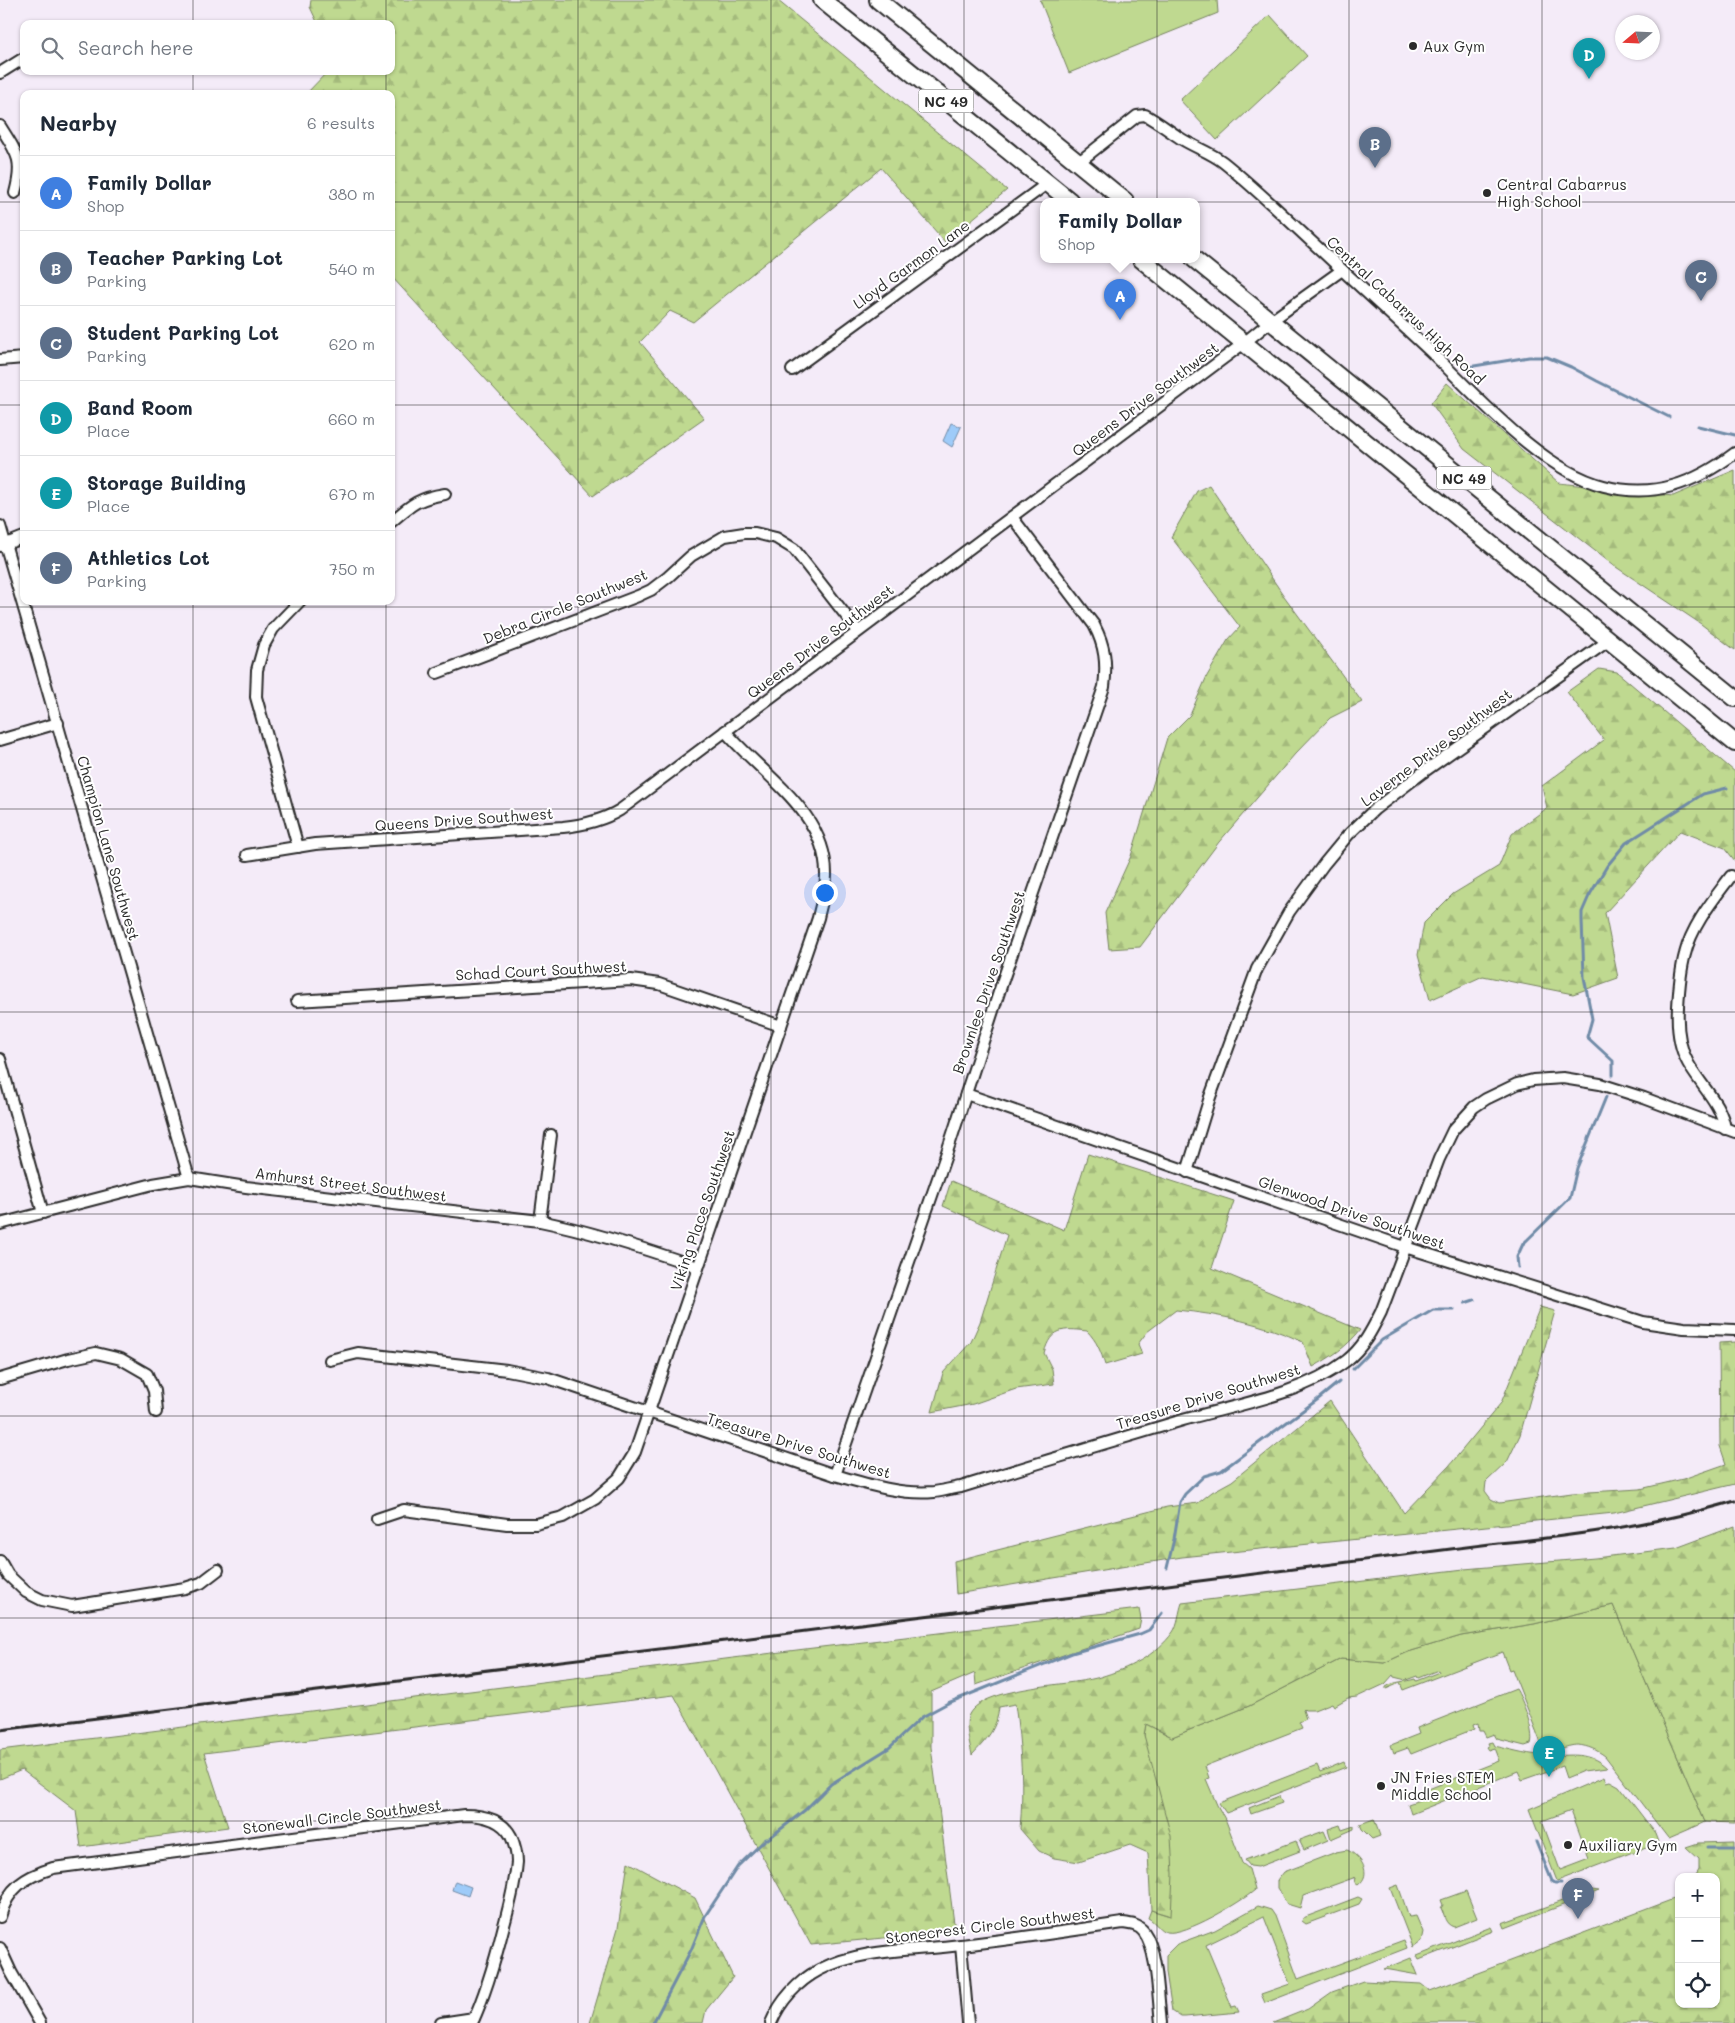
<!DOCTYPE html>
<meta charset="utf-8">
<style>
body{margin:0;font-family:Mali,sans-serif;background:#f6f6f7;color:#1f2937}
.controls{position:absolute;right:15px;bottom:15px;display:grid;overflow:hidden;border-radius:10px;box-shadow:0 1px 4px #0004}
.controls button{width:45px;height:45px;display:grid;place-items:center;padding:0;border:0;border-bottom:1px solid #e0e1e3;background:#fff;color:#1f2937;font:25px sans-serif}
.compass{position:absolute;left:1615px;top:15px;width:45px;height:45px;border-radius:50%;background:#fff;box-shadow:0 1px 4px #0004;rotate:251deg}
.you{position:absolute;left:824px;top:892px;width:18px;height:18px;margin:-12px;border:4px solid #fff;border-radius:50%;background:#1a73e8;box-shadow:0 0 0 8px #1a73e833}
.badge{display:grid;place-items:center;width:32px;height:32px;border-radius:50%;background:#2b2b2b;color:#fff;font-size:16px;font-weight:700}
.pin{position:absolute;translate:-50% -41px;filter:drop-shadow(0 1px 2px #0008)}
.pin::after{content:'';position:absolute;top:26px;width:18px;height:15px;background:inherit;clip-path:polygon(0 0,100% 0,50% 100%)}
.popup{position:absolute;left:1040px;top:198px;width:160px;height:65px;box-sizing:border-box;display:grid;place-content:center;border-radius:10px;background:#fff;filter:drop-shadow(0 1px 4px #0005);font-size:16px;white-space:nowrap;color:#747a83}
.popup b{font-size:19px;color:#1f2937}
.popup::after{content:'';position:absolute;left:50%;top:100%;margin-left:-10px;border:10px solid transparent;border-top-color:#fff}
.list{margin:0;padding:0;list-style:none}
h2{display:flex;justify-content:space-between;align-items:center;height:65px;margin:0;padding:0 20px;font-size:21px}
h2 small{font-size:16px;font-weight:400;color:#747a83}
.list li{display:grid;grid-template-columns:32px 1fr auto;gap:15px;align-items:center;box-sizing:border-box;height:75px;padding:0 20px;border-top:1px solid #e0e1e3}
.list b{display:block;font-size:19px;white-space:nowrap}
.list p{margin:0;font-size:16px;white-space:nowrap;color:#747a83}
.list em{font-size:16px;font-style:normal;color:#747a83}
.icon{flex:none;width:28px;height:28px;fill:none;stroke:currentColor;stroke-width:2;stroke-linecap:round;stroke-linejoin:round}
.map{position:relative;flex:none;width:1735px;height:2023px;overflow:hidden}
.search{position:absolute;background:#fff;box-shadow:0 1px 4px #0004;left:20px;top:20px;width:375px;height:55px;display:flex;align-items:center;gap:12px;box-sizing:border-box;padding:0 18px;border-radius:10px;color:#747a83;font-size:19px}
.panel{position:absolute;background:#fff;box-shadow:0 1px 4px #0004;left:20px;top:90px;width:375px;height:515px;border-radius:10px}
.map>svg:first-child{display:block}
</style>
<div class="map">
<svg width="1735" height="2023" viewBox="0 0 1735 2023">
<defs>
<pattern id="forest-firs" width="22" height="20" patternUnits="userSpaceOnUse" patternTransform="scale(1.25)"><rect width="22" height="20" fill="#bfd990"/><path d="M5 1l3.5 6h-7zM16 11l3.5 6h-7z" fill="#a4ba7c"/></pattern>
</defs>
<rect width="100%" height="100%" fill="#f4ebf8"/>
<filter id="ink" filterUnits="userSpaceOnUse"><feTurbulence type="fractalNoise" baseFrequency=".02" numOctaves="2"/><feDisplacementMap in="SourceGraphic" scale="10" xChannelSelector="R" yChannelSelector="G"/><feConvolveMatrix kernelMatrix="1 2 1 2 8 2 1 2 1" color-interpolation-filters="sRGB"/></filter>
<g filter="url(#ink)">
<!-- green -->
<g fill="#bfd990" stroke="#75825e" fill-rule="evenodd">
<path d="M 1040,0 L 1217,0 L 1218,13 L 1069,73 Z"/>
<path d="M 1270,15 L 1307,56 L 1217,140 L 1180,100 Z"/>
<path d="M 1613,1605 L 1705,1822 L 1668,1838 L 1605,1756 C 1597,1750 1588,1746 1578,1745 C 1565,1745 1555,1754 1542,1746 L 1512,1669 L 1509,1670 L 1502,1652 L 1403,1690 L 1400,1683 L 1386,1689 L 1386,1687 C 1395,1681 1405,1682 1415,1679 L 1416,1681 L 1439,1672 L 1438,1670 L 1418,1678 L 1417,1676 L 1406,1680 L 1394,1677 L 1393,1675 L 1385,1684 L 1357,1697 L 1348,1698 L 1334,1706 L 1332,1703 L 1314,1710 L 1305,1710 L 1304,1709 L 1303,1710 L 1306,1719 L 1299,1722 L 1302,1728 L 1205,1766 L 1209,1778 L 1206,1779 L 1217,1805 L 1226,1821 L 1242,1863 L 1249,1869 L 1255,1890 C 1241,1902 1185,1936 1167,1932 C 1159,1931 1156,1922 1148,1918 L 1151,1910 L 1170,1916 L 1144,1735 L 1146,1724 L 1172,1737 L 1249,1706 L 1341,1659 L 1384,1663 L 1408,1652 L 1461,1636 L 1534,1624 Z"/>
<path d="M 1516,1689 C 1522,1698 1535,1733 1531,1744 L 1525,1746 L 1497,1739 L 1494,1734 L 1486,1737 L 1483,1731 L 1479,1731 L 1478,1723 L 1473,1725 L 1474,1729 L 1411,1754 L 1408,1748 L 1394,1753 L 1391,1745 L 1419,1734 L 1417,1728 Z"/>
<path d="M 1492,1742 L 1494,1746 C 1509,1749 1525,1754 1540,1755 C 1566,1758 1586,1748 1607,1768 L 1583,1771 L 1566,1778 L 1562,1766 L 1522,1780 L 1518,1771 L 1411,1814 L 1408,1804 L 1428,1797 L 1426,1790 L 1499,1761 L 1494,1748 L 1488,1750 L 1486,1747 L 1489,1745 L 1488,1743 Z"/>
<path d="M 1344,1762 L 1346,1767 L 1226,1813 L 1219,1803 L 1317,1765 L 1320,1772 Z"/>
<path d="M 1604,1777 L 1606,1782 L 1610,1781 L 1619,1786 L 1656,1834 L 1659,1842 L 1557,1881 L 1529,1809 ZM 1571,1810 L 1589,1859 L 1560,1870 L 1542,1821 Z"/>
<path d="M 1279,1796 L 1282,1803 L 1251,1814 L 1249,1808 Z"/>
<path d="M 1374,1819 L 1380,1836 L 1372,1839 L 1362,1829 L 1360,1824 Z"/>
<path d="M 1340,1825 L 1342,1830 L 1354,1826 L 1354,1829 L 1331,1839 L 1328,1829 Z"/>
<path d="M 1324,1831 L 1328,1840 L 1304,1850 L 1299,1840 Z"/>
<path d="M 1296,1841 L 1300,1851 L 1258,1867 L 1250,1866 L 1245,1860 Z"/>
<path d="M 1347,1850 C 1361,1856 1373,1874 1358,1885 L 1355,1883 L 1356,1877 L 1303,1896 L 1300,1908 L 1287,1904 L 1277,1888 L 1277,1881 L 1284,1872 L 1336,1852 Z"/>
<path d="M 1398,1885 L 1409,1917 L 1416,1916 L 1423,1932 L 1421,1941 L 1413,1947 L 1390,1888 Z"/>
<path d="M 1592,1890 L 1599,1891 L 1504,1928 L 1502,1923 Z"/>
<path d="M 1466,1891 L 1477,1918 L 1454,1927 C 1444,1924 1445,1916 1441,1908 L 1443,1905 L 1441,1900 Z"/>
<path d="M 1358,1897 L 1362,1899 L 1359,1904 L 1306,1924 L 1302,1921 L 1303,1918 Z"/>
<path d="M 1258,1906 L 1271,1910 L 1275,1916 L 1298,1979 L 1404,1940 L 1407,1948 L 1265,2003 L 1261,1994 L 1290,1984 L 1264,1917 L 1206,1945 L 1232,2007 L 1236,2006 L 1239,2012 L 1185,2017 L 1181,2017 L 1172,2011 L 1166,1972 L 1166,1955 L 1177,1944 L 1215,1930 Z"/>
<path d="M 1491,1927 L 1493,1931 L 1419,1960 L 1417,1956 Z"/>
<path d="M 1411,1958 L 1418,1975 L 1384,1969 Z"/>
</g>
<!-- forest -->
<g fill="url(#forest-firs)" stroke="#75825e">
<path d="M 311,0 L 777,0 L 1007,190 L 945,242 L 881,168 L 693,322 L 670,311 L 640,342 L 704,418 L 593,496 L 391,276 L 391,94 L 306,94 L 328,71 L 391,71 L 391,24 L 318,24 L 310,7 Z"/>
<path d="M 1447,383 L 1559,483 L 1673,496 L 1735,470 L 1735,650 L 1701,624 L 1613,565 L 1464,449 L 1431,403 Z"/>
<path d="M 1209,485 L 1284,596 L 1362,702 L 1330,718 L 1295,754 L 1219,842 L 1140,947 L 1109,949 L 1105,913 L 1131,856 L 1167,738 L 1190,715 L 1207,676 L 1228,640 L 1240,627 L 1171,537 L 1197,491 Z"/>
<path d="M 1599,669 L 1617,672 L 1735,772 L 1735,861 L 1725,848 L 1680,831 L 1605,913 L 1618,978 L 1573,994 L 1483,976 L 1430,1000 L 1418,955 L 1424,923 L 1453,894 L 1499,866 L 1512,834 L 1547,808 L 1542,786 L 1604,740 L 1567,692 Z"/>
<path d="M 1088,1154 L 1234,1201 L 1212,1268 L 1360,1330 C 1347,1347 1331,1357 1313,1367 L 1303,1342 C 1265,1324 1219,1314 1176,1310 L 1147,1332 L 1138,1344 L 1142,1354 L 1105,1365 C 1101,1352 1097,1341 1087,1331 C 1063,1328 1051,1328 1044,1353 L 1052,1369 L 1054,1384 L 1016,1389 L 973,1404 L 932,1412 L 943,1373 L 971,1342 L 980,1322 L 1007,1235 L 943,1206 L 951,1181 L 1064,1230 Z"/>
<path d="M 1540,1307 L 1555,1311 L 1520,1435 L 1507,1462 L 1486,1482 L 1485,1491 L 1491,1499 L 1499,1503 L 1572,1493 L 1640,1489 L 1683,1479 L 1726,1464 L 1720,1446 L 1719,1343 L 1735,1342 L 1735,1484 L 1614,1513 L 1182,1557 L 956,1594 L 954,1561 L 1167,1507 L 1198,1503 L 1212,1492 L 1232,1481 L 1330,1401 L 1404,1513 L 1449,1466 L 1501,1403 Z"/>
<path d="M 1735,1526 L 1735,1823 L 1705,1822 L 1613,1605 L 1534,1624 L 1461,1636 L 1408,1652 L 1384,1663 L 1341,1659 L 1249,1706 L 1172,1737 L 1146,1724 L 1144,1735 L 1171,1836 L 1173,1874 L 1171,1916 L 1151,1910 L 1148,1853 L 1130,1845 L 1079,1862 L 1054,1858 L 1039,1851 L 1020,1829 C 1024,1788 1021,1746 1015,1704 L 999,1707 C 997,1729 987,1739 972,1755 C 970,1744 965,1727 968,1717 C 978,1686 1072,1686 1100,1677 C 1127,1669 1156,1656 1173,1632 C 1178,1625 1179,1611 1182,1603 L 1464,1569 L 1595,1558 L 1676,1548 Z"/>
<path d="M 1139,1609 L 1141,1619 L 1139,1629 L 976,1685 L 975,1673 L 931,1692 L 931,1747 L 955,1931 L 811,1945 L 674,1695 L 204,1753 L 228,1827 L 81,1847 L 76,1811 L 22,1770 L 0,1779 L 0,1750 L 805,1649 Z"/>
<path d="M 1735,1842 L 1735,2023 L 1273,2023 L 1308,2009 L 1332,1992 L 1363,1981 L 1421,1984 L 1430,1991 L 1679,1897 L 1679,2004 L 1716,2004 L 1716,1877 L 1695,1877 L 1699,1870 L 1699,1859 L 1686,1847 L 1698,1843 Z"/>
<path d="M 628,1862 L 695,1898 L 733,1977 L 706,2010 L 703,2023 L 590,2023 L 618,1928 Z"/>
</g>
<!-- water -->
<g fill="#9ecbf9" stroke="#708ba7">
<path d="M 951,423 L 961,427 L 952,447 L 943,441 Z"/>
<path d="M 455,1881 L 471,1887 L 468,1896 L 452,1890 Z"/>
</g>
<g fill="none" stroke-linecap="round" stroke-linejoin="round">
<!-- stream -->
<g stroke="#708ba7" stroke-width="3">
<path d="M 1468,367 L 1529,357 L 1547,357 L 1571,367 L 1597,381 L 1669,417"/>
<path d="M 1698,426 L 1735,435"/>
<path d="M 1613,1075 L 1613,1061 L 1587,1037 L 1592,1019 L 1584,977 L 1582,920 L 1582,912 L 1589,896 L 1607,866 L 1626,843 L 1703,794 L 1727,788"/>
<path d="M 1518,1267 L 1517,1257 L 1523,1244 L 1570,1198 L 1577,1168 L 1606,1097"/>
<path d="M 1465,1303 L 1474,1300"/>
<path d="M 1353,1369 L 1382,1340 L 1433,1310 L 1454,1310"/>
<path d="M 1167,1568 L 1174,1539 L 1180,1502 L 1185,1494 L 1204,1476 L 1221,1471 L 1317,1400 L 1339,1382"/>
<path d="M 1536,1842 L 1552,1881 L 1555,1883 L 1561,1883"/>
<path d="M 1707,1848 L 1735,1848"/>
<path d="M 653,2023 L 691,1950 L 705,1916 L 738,1866 L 766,1839 L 768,1839 L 805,1810 L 831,1784 L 889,1748 L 922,1717 L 948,1703 L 1072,1653 L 1140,1634 L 1149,1630 L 1162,1613"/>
</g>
<!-- minor casing -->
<g stroke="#2b2b2b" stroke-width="14">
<g id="minor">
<path d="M 0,73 L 24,58"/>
<path d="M 0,126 C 17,153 24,160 15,193"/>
<path d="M 1079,162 L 1137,116 L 1145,115 C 1158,122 1168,130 1180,138 C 1194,147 1210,152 1223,162 C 1258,190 1291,223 1324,253 C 1359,286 1395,318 1430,351 C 1477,396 1541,470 1604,486 C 1655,499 1695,483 1735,453"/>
<path d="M 0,360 L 24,358"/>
<path d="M 792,370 L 1048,183"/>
<path d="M 391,522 C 411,505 418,498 445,494"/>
<path d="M 0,526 L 189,1178"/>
<path d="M 1,546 L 24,537"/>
<path d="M 437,673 L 638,596 L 651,590 L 668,577 L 691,556 L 725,536 L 744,533 L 755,533 L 776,538 L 794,549 L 858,631"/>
<path d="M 0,740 L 58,723"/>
<path d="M 298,847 L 256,697 L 257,670 L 264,645 L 273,629 L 300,601"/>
<path d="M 247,855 L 315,844 L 563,827 C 583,825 602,821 620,810 L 1244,343 L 1271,321 L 1342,270"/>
<path d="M 297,1001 L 631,980 L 659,984 L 781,1026"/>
<path d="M 0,1059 L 43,1213"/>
<path d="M 966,1094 L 1405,1247 L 1643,1322 L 1684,1328 L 1735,1330"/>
<path d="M 1725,1129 C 1722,1104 1700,1085 1688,1063 C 1679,1047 1677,1025 1678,1007 C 1679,989 1680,972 1685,954 C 1692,925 1714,899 1731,876"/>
<path d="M 1187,1172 L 1210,1097 L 1257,969 L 1289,912 L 1324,864 L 1348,835 L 1375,809 L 1422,773 L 1608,641"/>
<path d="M 540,1221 L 551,1135"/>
<path d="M 0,1224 L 153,1184 L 189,1178 L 246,1187 L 540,1221 C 594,1232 646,1249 698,1267"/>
<path d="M 330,1360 L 358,1353 L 507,1370 L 548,1378 L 835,1475 C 867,1484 900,1495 934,1492 C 943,1491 952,1488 961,1487 C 1035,1464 1108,1442 1183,1420 C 1235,1405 1301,1395 1346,1361 C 1363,1348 1372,1330 1381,1312 L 1439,1159 L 1453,1130 L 1474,1107 L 1486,1099 L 1517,1084 L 1533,1080 L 1563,1078 L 1600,1084 L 1644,1098 L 1735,1132"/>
<path d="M 0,1379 L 68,1359 L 96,1353 L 121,1359 L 147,1374 L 154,1391 L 156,1412"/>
<path d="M 835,1475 L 946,1155 L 1003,980 L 1104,687 C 1107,663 1105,646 1094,625 L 1012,517"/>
<path d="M 377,1519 L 404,1510 L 507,1524 L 536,1524 L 563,1517 L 595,1499 L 619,1478 L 635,1452 L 818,918 C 821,904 826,890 826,876 C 827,812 762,775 725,731"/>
<path d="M 0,1561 L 8,1575 L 26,1592 L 42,1600 L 72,1606 L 185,1588 L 201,1583 L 218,1570"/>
<path d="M 0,1917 C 8,1887 25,1877 53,1868 L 464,1815 C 481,1815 502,1819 511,1836 C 514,1843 517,1854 517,1862 C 515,1885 509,1907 503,1929 C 495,1961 486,1993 472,2023"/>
<path d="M 961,1945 L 968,2023"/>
<path d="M 0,1948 L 11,1972 L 40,2023"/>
<path d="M 441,2023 L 474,2018"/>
<path d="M 771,2023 C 780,2001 798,1981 819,1970 C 861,1948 915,1951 961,1945 C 1015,1939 1069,1931 1123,1923 C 1131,1924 1139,1925 1144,1932 C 1158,1951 1158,1999 1161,2023"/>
</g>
</g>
<!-- trunk casing -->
<g stroke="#2b2b2b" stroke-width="20">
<g id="trunk">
<path d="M 822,0 L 1070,201"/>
<path d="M 878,0 L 1125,201"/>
<path d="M 1141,259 L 1735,743"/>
<path d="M 1194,259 L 1735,698"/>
</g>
</g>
<!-- minor -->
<use href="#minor" stroke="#fff" stroke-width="10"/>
<!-- trunk -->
<use href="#trunk" stroke="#fff" stroke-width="16"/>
<!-- rail -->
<path stroke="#2b2b2b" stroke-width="3" d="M 0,1730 L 798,1632 L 1498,1543 C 1578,1536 1658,1524 1735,1501"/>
</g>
</g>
<!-- grid -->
<path fill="none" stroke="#2b2b2b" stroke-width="1" stroke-opacity="0.55" d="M 193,0 L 193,24M 386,0 L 386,24M 578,0 L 578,2023M 771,0 L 771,2023M 964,0 L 964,2023M 1157,0 L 1157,2023M 1349,0 L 1349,2023M 1542,0 L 1542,2023M 193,71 L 193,94M 386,71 L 386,94M 0,202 L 24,202M 391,202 L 1735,202M 0,405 L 24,405M 391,405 L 1735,405M 193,601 L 193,2023M 386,601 L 386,2023M 0,607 L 1735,607M 0,809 L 1735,809M 0,1012 L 1735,1012M 0,1214 L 1735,1214M 0,1416 L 1735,1416M 0,1618 L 1735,1618M 0,1821 L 1735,1821"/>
<!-- markers -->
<g fill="#2b2b2b" stroke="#fff" stroke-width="2">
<circle cx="1413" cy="46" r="5"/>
<circle cx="1487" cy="193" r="5"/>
<circle cx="1381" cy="1786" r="5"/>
<circle cx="1568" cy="1845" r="5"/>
</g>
<g text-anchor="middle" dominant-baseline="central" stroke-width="4" stroke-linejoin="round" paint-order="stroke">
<!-- shield labels -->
<g fill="#fff" stroke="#6b6b6b" stroke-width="1">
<rect x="918.5" y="89.5" width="55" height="23" rx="4"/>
<rect x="1436.5" y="466.5" width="55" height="23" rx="4"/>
</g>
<g font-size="14" font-weight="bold" fill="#2b2b2b">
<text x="946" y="101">NC 49</text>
<text x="1464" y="478">NC 49</text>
</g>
<!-- poi labels -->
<g font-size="15" fill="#2b2b2b" stroke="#fff" text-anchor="start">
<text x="1423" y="46">Aux Gym</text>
<text x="1497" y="184">Central Cabarrus<tspan x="1497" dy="17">High School</tspan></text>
<text x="1391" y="1777">JN Fries STEM<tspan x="1391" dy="17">Middle School</tspan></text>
<text x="1578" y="1845">Auxiliary Gym</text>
</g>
<!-- street labels -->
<g font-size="15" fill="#2b2b2b" stroke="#fff">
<text transform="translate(911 264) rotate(-36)">Lloyd Garmon Lane</text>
<text transform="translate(1406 310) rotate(43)">Central Cabarrus High Road</text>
<text transform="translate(1145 399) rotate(-37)">Queens Drive Southwest</text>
<text transform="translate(565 606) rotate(-22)">Debra Circle Southwest</text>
<text transform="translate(820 641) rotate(-37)">Queens Drive Southwest</text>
<text transform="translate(1436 747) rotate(-37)">Laverne Drive Southwest</text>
<text transform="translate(464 819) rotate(-4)">Queens Drive Southwest</text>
<text transform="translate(109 848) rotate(74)">Champion Lane Southwest</text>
<text transform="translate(541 970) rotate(-3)">Schad Court Southwest</text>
<text transform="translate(988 982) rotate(-71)">Brownlee Drive Southwest</text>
<text transform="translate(351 1184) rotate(7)">Amhurst Street Southwest</text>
<text transform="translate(702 1210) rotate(-71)">Viking Place Southwest</text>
<text transform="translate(1352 1212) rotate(19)">Glenwood Drive Southwest</text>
<text transform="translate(1208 1396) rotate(-17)">Treasure Drive Southwest</text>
<text transform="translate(799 1445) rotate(17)">Treasure Drive Southwest</text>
<text transform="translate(342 1816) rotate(-7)">Stonewall Circle Southwest</text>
<text transform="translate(990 1925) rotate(-7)">Stonecrest Circle Southwest</text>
</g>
</g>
</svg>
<div class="controls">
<button>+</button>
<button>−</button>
<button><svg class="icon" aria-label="locate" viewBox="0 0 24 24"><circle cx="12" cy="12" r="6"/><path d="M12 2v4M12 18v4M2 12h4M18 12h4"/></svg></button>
</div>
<svg class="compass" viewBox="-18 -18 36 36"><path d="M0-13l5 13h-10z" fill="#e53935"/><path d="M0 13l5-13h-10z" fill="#747a83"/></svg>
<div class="you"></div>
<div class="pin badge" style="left:1120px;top:320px;background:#3f7fe0">A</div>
<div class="popup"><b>Family Dollar</b>Shop</div>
<div class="pin badge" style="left:1375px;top:168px;background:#5c6f8a">B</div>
<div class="pin badge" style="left:1701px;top:301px;background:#5c6f8a">C</div>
<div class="pin badge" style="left:1589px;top:79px;background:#0f9aa8">D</div>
<div class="pin badge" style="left:1549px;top:1777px;background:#0f9aa8">E</div>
<div class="pin badge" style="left:1578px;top:1919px;background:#5c6f8a">F</div>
<div class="search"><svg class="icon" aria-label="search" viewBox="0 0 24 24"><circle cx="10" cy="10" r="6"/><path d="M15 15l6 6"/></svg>Search here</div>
<section class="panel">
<h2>Nearby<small>6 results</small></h2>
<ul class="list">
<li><span class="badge" style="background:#3f7fe0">A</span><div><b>Family Dollar</b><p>Shop</p></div><em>380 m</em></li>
<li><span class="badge" style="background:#5c6f8a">B</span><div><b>Teacher Parking Lot</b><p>Parking</p></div><em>540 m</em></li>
<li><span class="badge" style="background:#5c6f8a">C</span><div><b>Student Parking Lot</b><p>Parking</p></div><em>620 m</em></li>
<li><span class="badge" style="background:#0f9aa8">D</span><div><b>Band Room</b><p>Place</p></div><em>660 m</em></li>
<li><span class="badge" style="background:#0f9aa8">E</span><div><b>Storage Building</b><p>Place</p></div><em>670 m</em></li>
<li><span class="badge" style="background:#5c6f8a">F</span><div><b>Athletics Lot</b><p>Parking</p></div><em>750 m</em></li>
</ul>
</section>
</div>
